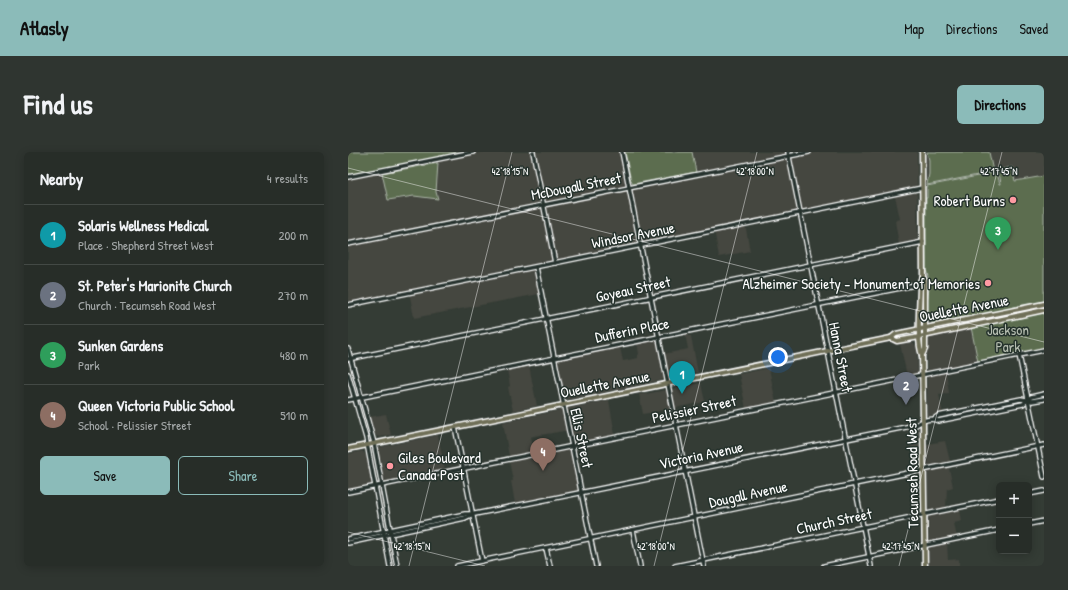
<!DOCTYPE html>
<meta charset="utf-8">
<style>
body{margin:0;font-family:"Patrick Hand",sans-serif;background:#2f3530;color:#f1f3f6}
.controls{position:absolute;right:12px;bottom:12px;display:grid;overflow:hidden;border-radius:6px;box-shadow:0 2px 10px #0003}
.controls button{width:36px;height:36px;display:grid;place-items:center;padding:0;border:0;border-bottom:1px solid #434945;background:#272d28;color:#f1f3f6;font:20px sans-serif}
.you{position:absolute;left:430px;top:205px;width:14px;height:14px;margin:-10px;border:3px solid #fff;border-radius:50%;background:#1a73e8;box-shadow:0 0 0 6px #1a73e833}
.badge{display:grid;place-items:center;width:26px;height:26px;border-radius:50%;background:#8bbbb9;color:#fff;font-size:13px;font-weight:700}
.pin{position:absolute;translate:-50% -33px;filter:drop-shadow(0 1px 2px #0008)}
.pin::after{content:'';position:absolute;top:21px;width:14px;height:12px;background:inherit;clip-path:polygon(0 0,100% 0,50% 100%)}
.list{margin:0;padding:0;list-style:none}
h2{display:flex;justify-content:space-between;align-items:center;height:52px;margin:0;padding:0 16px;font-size:17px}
h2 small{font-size:13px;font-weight:400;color:#a4a8a8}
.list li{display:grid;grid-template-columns:26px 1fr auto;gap:12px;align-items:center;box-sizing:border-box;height:60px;padding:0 16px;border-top:1px solid #434945}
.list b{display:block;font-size:15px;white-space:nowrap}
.list p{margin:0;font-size:13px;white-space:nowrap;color:#a4a8a8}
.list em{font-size:13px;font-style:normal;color:#a4a8a8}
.actions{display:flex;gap:8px;padding:12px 16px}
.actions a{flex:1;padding:9px 0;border:1px solid #8bbbb9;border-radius:6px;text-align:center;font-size:14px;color:#8bbbb9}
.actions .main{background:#8bbbb9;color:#111}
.map{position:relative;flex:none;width:696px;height:414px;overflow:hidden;border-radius:6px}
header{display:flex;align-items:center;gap:24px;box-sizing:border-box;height:56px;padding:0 20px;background:#8bbbb9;color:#111}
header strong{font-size:19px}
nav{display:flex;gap:22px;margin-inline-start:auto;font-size:14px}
.intro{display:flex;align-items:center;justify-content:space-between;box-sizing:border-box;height:96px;padding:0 24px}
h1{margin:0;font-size:28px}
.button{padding:10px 18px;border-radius:6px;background:#8bbbb9;color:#111;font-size:14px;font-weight:700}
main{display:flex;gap:24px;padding:0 24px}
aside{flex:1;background:#272d28;border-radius:6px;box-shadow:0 2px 10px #0003}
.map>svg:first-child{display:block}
</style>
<header>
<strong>Atlasly</strong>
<nav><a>Map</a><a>Directions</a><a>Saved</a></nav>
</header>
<div class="intro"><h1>Find us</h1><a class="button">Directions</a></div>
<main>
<aside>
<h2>Nearby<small>4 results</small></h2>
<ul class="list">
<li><span class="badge" style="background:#0f9aa8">1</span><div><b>Solaris Wellness Medical</b><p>Place · Shepherd Street West</p></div><em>200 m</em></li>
<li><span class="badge" style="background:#6b7280">2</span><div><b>St. Peter's Marionite Church</b><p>Church · Tecumseh Road West</p></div><em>270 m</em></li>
<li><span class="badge" style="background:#2e9e5b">3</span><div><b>Sunken Gardens</b><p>Park</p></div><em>480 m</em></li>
<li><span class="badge" style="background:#8d6e63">4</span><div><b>Queen Victoria Public School</b><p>School · Pelissier Street</p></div><em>510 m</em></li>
</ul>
<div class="actions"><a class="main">Save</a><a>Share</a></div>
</aside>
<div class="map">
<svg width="696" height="414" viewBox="0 0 696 414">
<rect width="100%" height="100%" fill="#343c35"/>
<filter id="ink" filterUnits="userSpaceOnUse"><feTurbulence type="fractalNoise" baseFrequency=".025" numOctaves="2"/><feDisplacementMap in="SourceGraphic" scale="8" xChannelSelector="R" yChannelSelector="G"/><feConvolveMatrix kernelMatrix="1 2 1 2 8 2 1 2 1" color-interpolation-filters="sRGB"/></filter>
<g filter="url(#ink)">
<!-- built -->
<g fill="#44463f">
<path d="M 136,0 L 183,0 L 193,51 L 198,50 L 187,0 L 438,0 L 450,59 L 397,71 L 402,99 L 371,105 L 366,77 L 186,113 L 191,142 L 66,166 L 61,139 L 0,152 L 0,28 Z"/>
<path d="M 470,0 L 569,0 L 569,35 L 454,58 L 444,6 Z"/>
<path d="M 577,0 L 696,0 L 696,24 L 578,46 L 578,29 L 579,21 Z"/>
<path d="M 565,40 L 568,41 L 569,43 L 570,89 L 551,93 L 547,69 L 552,67 L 547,44 Z"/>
<path d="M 623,175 L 630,210 L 609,214 L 609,218 L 598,220 L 601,241 L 591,242 L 595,262 L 579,264 L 579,192 L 581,185 Z"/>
<path d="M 339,181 L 340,184 L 343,184 L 350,221 L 218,248 L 215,244 L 209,211 L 210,207 L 272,195 L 275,209 L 290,206 L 290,203 L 291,202 L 289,191 L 308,187 L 313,188 L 316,202 L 340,197 L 337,182 Z"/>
<path d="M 565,190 L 569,195 L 570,221 L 559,224 L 552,192 Z"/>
<path d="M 181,213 L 189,254 L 165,259 L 160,235 L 162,234 L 159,218 Z"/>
<path d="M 421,216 L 428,251 L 398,257 L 391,222 Z"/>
<path d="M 353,231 L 357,250 L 295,262 L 291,242 L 297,242 Z"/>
<path d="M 261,248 L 267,283 L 226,292 L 223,278 L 186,284 L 183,285 L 186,300 L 161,305 L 155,270 Z"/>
<path d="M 38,262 L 43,283 L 32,285 L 28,284 L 25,280 L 21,265 Z"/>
<path d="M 567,274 L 570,275 L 571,278 L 571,297 L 564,298 L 559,276 Z"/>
<path d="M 90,283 L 97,318 L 34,331 L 29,301 L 30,297 L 32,295 Z"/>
<path d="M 597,289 L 602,309 L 601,316 L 605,335 L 599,337 L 598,355 L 611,352 L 614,369 L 606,371 L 609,386 L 599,388 L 600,408 L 611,407 L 611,414 L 581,414 L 579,292 Z"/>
<path d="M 222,296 L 231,339 L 167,352 L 163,329 L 165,329 L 161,309 Z"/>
<path d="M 14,299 L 19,303 L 24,332 L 21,334 L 0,338 L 0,302 Z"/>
</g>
<!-- green -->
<g fill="#5b6d50" stroke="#adb6a8">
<path d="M 0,0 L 121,0 L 0,23 Z"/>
<path d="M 277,0 L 344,0 L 348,20 L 285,32 L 283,29 Z"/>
<path d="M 579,0 L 641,0 L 645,20 L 579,33 L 581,22 L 581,8 Z"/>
<path d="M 90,11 L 88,40 L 90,47 L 66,44 L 40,48 L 34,21 Z"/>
<path d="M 664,15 L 667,29 L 696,24 L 696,150 L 623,165 L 584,171 C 574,162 581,145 581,134 C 581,128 580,123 578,118 L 578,46 L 579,46 L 579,34 L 645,21 L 650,25 L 652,32 L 653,32 L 652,25 L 649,21 L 650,18 Z"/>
<path d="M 696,160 L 696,196 L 630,210 L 623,175 Z"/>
</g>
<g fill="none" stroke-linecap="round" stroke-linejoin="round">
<!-- minor casing -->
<g stroke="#fff" stroke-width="6">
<g id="minor">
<path d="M 185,0 L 207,111"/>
<path d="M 274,0 L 356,414"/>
<path d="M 440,0 L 523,414"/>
<path d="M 0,25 L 125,0"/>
<path d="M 0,92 L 461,0"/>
<path d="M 188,115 L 248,414"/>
<path d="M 0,153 L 574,36"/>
<path d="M 0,197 L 26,291 L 49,414"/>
<path d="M 671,203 L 696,325"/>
<path d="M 0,207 L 575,90"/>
<path d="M 0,222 L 18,286 L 42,414"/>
<path d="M 0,248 L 572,132"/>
<path d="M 586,267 L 590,264 L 673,247 L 684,249 L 696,247"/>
<path d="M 107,275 L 134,409"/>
<path d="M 0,340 L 696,198"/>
<path d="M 681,342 L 696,339"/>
<path d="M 681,372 L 696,369"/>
<path d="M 285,378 L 292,414"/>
<path d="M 0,387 L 117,362 L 127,362 L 568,273 C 574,269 583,265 590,269 L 675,252 L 683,245 L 696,242"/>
<path d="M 0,391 L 117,366 L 123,363"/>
<path d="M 198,396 L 202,414"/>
<path d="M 109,414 L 696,293"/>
<path d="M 327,414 L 651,347"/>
<path d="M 476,414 L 651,378"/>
</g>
</g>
<!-- major casing -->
<g stroke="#fff" stroke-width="7">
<g id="major">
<path d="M 574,0 L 575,125 L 572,132 C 572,149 568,189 574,203 L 577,414"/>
<path d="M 543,186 L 549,189 L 566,186 L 696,158"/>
<path d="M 574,203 L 577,197 L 577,129 L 575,125"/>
<path d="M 0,297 L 543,186 L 548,182 L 696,152"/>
</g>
</g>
<!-- minor -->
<use href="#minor" stroke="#26332d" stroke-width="3.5"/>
<!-- major -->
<use href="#major" stroke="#706f59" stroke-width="4"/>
</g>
</g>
<!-- ticks -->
<path fill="none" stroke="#fff" stroke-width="1" stroke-opacity="0.45" d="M 0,16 L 696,190M 0,380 L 137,414M 61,414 L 164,0M 306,414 L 409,0M 551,414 L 654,0"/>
<!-- markers -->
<g fill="#ff9aa2" stroke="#26332d" stroke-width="1.5">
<circle cx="665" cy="48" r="4"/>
<circle cx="640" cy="131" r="4"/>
<circle cx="42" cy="314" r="4"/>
</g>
<g text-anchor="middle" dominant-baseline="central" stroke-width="3" stroke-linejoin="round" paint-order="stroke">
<!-- street labels -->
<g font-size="15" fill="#fff" stroke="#26332d">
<text transform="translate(228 34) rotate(-11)">McDougall Street</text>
<text transform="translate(285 83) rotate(-11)">Windsor Avenue</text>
<text transform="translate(285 137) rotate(-12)">Goyeau Street</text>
<text transform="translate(616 156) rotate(-11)">Ouellette Avenue</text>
<text transform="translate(284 178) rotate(-11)">Dufferin Place</text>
<text transform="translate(493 205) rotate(79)">Hanna Street</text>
<text transform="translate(257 232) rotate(-11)">Ouellette Avenue</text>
<text transform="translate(346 257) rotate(-12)">Pelissier Street</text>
<text transform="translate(234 286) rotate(78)">Ellis Street</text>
<text transform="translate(353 303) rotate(-12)">Victoria Avenue</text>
<text transform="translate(564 321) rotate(-91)">Tecumseh Road West</text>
<text transform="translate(400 342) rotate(-12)">Dougall Avenue</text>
<text transform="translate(486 369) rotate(-12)">Church Street</text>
</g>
<!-- poi labels -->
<g font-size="15" fill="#fff" stroke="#26332d" text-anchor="end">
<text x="657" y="48">Robert Burns</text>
<text x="632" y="131">Alzheimer Society - Monument of Memories</text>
<text x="50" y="305" text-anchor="start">Giles Boulevard<tspan x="50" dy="17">Canada Post</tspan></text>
</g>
<!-- park labels -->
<g font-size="15" fill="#b5bdb0" stroke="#26332d">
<text x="660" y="177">Jackson<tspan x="660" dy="17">Park</tspan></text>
</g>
</g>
<g font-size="10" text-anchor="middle" fill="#fff" stroke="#26332d" stroke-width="3" stroke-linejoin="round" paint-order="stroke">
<text x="162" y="23">42°18'15"N</text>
<text x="407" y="23">42°18'00"N</text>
<text x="651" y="23">42°17'45"N</text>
<text x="64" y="398">42°18'15"N</text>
<text x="308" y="398">42°18'00"N</text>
<text x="553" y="398">42°17'45"N</text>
</g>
</svg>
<div class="controls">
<button>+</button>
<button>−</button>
</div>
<div class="you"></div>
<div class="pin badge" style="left:334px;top:242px;background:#0f9aa8">1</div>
<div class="pin badge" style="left:558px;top:253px;background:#6b7280">2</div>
<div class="pin badge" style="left:650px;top:98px;background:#2e9e5b">3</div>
<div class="pin badge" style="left:195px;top:319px;background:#8d6e63">4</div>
</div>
</main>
